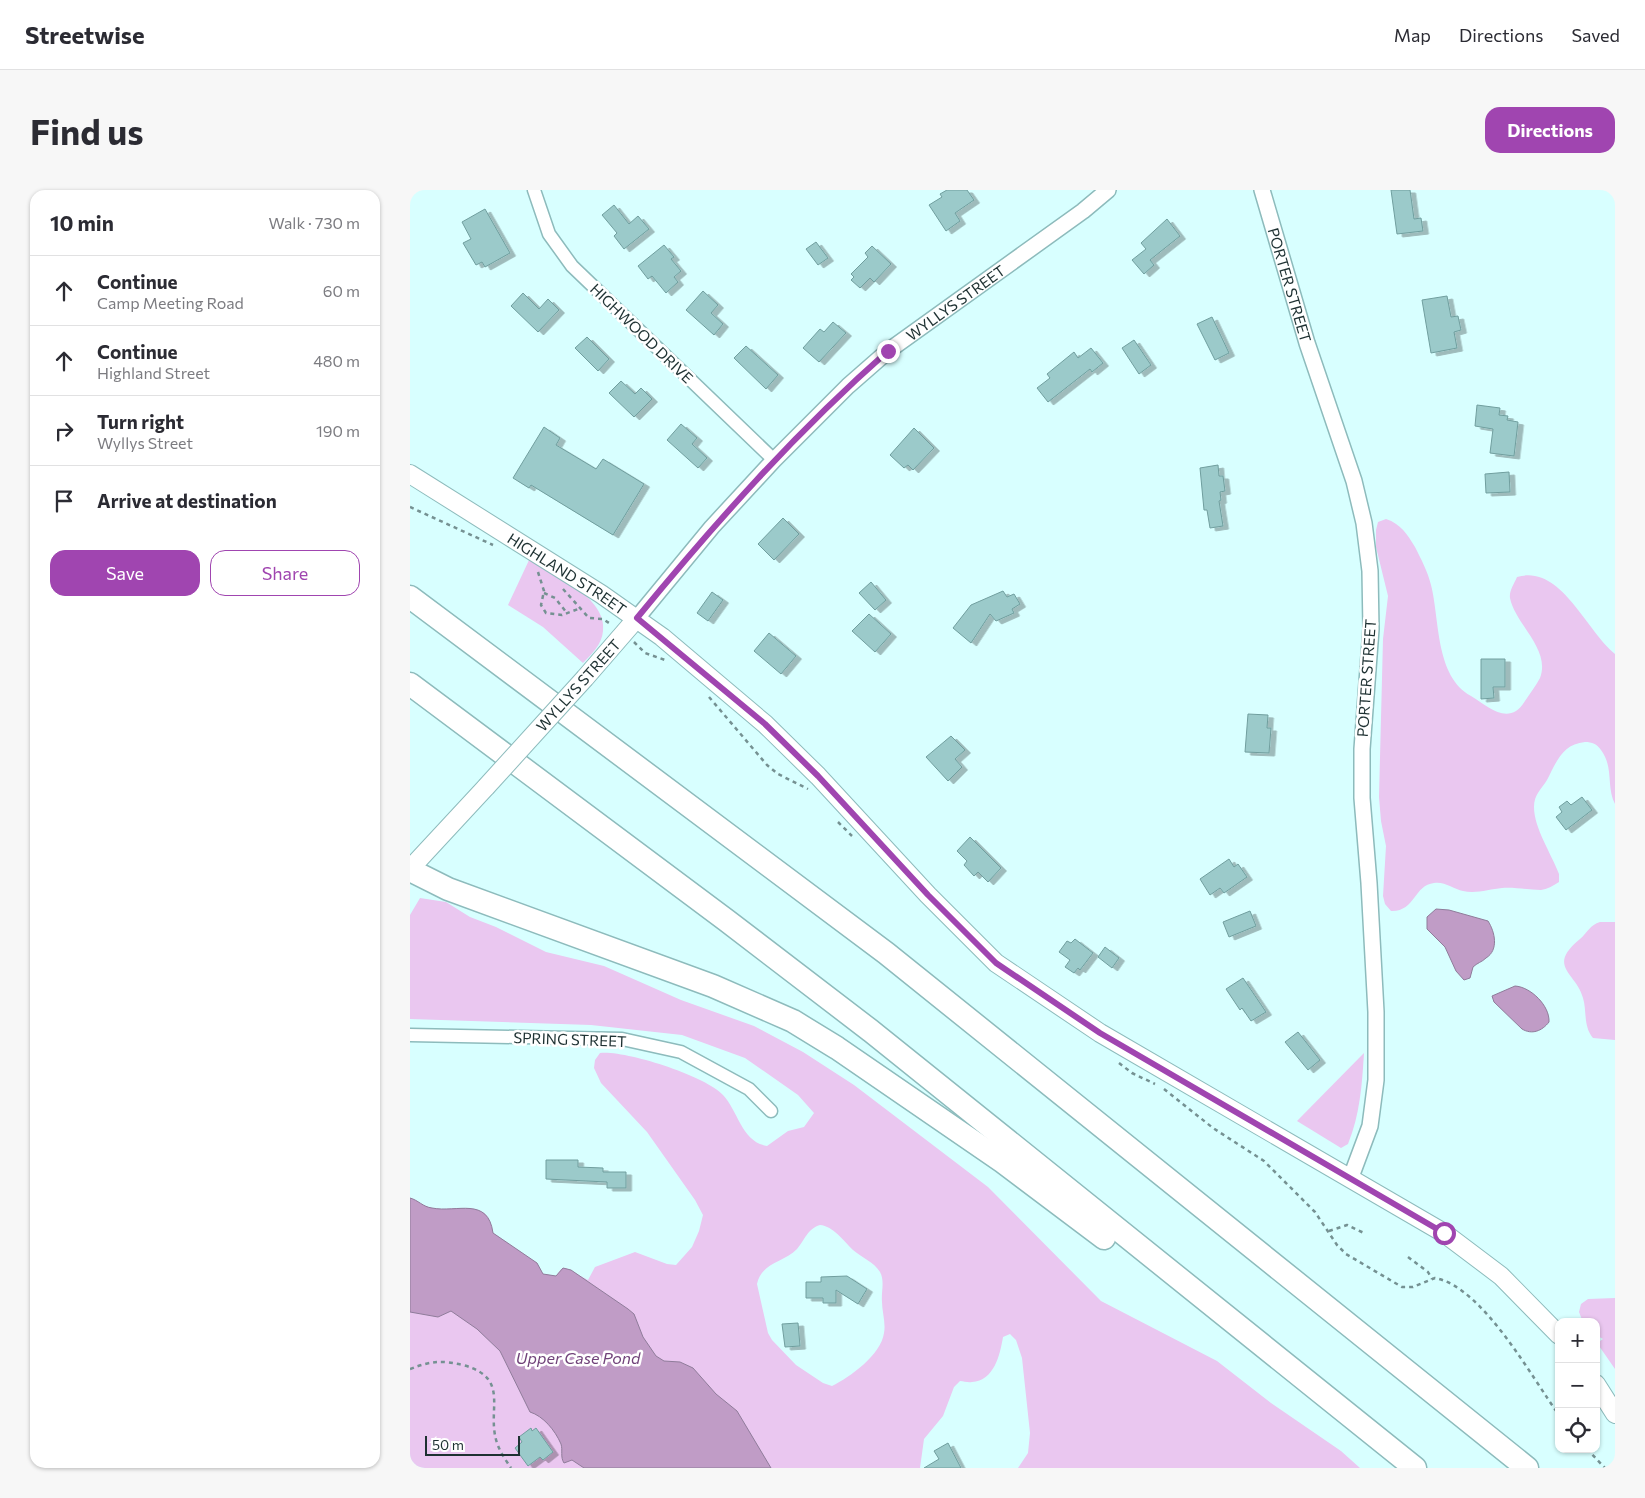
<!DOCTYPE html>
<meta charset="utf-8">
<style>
body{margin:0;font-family:Commissioner,sans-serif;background:#f7f7f7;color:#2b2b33}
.controls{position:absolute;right:15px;bottom:15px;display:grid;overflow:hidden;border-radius:10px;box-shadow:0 1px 4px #0004}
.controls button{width:45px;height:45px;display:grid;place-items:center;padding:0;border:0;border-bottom:1px solid #e1e1e2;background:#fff;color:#2b2b33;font:25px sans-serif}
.scale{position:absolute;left:15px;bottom:12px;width:95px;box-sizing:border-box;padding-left:5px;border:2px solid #1e3132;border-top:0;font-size:14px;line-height:18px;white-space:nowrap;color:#1e3132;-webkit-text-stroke:4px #fff;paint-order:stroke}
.stop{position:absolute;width:15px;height:15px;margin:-11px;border:4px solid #a045b0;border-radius:50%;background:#fff}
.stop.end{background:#a045b0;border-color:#fff;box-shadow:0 1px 5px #0008}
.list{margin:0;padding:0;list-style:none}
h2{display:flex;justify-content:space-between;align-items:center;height:65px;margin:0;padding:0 20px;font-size:21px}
h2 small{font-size:16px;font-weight:400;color:#7c7c81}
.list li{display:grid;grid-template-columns:32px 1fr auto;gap:15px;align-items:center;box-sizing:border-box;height:70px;padding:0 20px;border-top:1px solid #e1e1e2}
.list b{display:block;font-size:19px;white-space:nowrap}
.list p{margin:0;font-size:16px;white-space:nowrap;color:#7c7c81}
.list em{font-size:16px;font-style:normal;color:#7c7c81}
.actions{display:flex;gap:10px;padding:15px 20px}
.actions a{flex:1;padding:11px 0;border:1px solid #a045b0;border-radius:15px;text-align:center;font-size:18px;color:#a045b0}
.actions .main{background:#a045b0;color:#fff}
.icon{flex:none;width:28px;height:28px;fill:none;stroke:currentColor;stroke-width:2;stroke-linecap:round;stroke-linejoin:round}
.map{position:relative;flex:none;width:1205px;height:1278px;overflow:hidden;border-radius:15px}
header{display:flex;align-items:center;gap:30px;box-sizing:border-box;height:70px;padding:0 25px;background:#fff;border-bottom:1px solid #e1e1e2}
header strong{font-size:24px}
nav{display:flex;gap:28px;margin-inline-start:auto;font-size:18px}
.intro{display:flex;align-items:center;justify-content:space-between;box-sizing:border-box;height:120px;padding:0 30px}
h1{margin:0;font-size:35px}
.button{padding:12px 22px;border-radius:15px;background:#a045b0;color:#fff;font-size:18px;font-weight:700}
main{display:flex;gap:30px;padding:0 30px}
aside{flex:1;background:#fff;border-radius:15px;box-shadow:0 1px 4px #0004}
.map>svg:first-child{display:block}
</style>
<header>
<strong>Streetwise</strong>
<nav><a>Map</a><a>Directions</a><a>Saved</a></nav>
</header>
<div class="intro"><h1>Find us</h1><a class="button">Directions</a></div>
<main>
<aside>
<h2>10 min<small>Walk · 730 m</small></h2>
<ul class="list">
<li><svg class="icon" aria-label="ahead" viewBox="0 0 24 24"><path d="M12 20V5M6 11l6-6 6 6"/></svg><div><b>Continue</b><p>Camp Meeting Road</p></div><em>60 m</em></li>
<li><svg class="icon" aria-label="ahead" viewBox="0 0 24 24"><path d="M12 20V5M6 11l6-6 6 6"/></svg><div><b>Continue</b><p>Highland Street</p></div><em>480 m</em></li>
<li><svg class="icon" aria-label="right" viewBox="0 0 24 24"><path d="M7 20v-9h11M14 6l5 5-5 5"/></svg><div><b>Turn right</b><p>Wyllys Street</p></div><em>190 m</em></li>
<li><svg class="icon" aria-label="arrive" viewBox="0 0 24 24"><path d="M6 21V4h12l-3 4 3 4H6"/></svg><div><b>Arrive at destination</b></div></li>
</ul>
<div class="actions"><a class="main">Save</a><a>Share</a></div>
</aside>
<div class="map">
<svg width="1205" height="1278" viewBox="0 0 1205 1278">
<defs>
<filter id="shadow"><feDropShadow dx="5.5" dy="3" stdDeviation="0" flood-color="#0004"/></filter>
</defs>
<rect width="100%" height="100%" fill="#d8ffff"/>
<!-- green -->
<g fill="#eac7f0" fill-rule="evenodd">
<path d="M 976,329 C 991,334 997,344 1005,357 C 1011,369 1018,382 1021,395 C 1030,430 1025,486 1061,506 C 1079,517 1099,537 1115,511 C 1120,503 1126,496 1130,488 C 1141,459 1105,434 1100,408 C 1099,401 1104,394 1107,387 C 1151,374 1176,441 1205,464 L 1205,614 C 1196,597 1204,577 1191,560 C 1187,554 1182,552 1175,552 C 1152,554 1146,573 1137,590 C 1131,600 1124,604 1124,617 C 1124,638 1141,663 1149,684 L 1149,692 C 1143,696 1137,699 1131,700 C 1118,700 1105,697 1092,698 C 1080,699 1066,704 1053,701 C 1044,699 1034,691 1024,693 C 1004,695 1005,722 981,721 L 975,714 L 973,706 L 976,656 L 971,631 L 969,607 L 973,449 L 978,406 L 966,357 L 966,340 L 968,332 Z"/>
<path d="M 120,368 C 143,383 198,409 193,441 C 192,454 182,464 173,473 L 133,437 L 98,415 Z"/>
<path d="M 10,708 L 36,712 L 60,727 L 86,737 L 136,762 L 194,776 L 271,810 L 344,836 L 393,862 L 444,895 L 578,997 L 691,1111 L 807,1171 L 861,1213 L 931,1261 L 950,1278 L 608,1278 L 618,1263 L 620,1243 L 612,1168 L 606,1150 L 600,1144 L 593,1147 C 590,1165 584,1191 562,1192 C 558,1193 554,1191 550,1191 L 544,1197 L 533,1226 L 514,1249 L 510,1278 L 0,1278 L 0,1008 C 8,1010 14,1017 22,1018 C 47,1023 79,1006 83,1043 L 127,1073 L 133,1084 L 146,1086 L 151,1079 L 156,1078 L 178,1090 L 185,1077 L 225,1062 L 257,1074 L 266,1075 L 282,1057 L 289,1041 L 293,1025 L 285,1010 L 237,942 L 191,893 L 184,878 L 185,870 L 190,863 C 215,860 296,886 313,905 C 328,921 332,952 357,956 L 378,941 L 394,937 L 404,923 L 388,905 L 335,868 L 272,845 L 181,835 L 0,829 L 0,725 ZM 410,1035 C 423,1036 434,1051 443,1060 C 451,1067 464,1072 470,1082 C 475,1091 471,1102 472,1112 C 472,1122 476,1133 474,1143 C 471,1165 440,1187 422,1196 L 413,1193 L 386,1175 L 362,1150 L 358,1143 L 347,1094 C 352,1072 373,1073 387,1059 C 395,1050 397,1039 410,1035 Z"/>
<path d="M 1190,732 L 1205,732 L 1205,850 L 1183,848 C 1173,836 1177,821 1173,808 C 1166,782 1136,777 1170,749 C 1178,742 1180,735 1190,732 Z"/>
<path d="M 954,863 C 952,895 950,924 938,954 L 931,958 L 887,931 Z"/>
<path d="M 1205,1108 L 1205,1179 L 1187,1153 L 1193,1149 L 1186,1145 L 1186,1132 L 1173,1132 L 1169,1122 L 1171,1114 L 1178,1109 Z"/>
</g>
<!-- water -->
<g fill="#c09cc6" stroke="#8f7c9a">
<path d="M 1026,719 L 1039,720 L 1078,731 C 1085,742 1089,760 1076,768 C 1072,772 1067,773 1063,777 L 1060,788 L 1054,790 L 1046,781 L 1035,757 L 1017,739 L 1017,727 Z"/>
<path d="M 1105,796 C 1121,797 1140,816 1139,832 C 1132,841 1122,845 1112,839 L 1084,812 L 1082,806 Z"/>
<path d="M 0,1008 C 8,1010 13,1017 22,1018 C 47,1023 78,1006 83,1043 L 127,1073 L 133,1084 L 146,1086 L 153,1078 L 161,1080 L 218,1119 L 224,1124 L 233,1147 L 246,1166 L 254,1171 L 270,1172 L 283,1178 L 306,1204 L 327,1221 L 361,1278 L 174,1278 L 162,1270 L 154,1273 C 150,1267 153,1260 151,1254 C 145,1240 133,1226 120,1222 L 90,1161 L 67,1139 L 41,1121 L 28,1127 L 0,1122 Z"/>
</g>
<!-- building -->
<g fill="#9bcaca" stroke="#709e9e" filter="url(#shadow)">
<path d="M 537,0 L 557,0 L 564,10 L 545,23 L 550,31 L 536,41 L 519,15 L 532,7 L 530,4 Z"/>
<path d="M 981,0 L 1000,0 L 1004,29 L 1011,28 L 1013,41 L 987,44 Z"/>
<path d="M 204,15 L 219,34 L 228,26 L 239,39 L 214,59 L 204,46 L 207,43 L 192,25 Z"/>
<path d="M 75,19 L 100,63 L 75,77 L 72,72 L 66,75 L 53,53 L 61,49 L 52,32 Z"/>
<path d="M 757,29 L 770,46 L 740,70 L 744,75 L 734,84 L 722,70 L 736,59 L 731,53 Z"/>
<path d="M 406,52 L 418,68 L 408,75 L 396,59 Z"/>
<path d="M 254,55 L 264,67 L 261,69 L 271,81 L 264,87 L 268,92 L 256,103 L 242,86 L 238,89 L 228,76 Z"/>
<path d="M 462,56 L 481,74 L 464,92 L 460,88 L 450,98 L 441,90 L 444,87 L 441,84 L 458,67 L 455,63 Z"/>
<path d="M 293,101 L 308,115 L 301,123 L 313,134 L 304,145 L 276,120 Z"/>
<path d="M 113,103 L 129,119 L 138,109 L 149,120 L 128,142 L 101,116 Z"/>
<path d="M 1037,106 L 1041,127 L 1048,126 L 1051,140 L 1044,142 L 1047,158 L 1021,163 L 1012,110 Z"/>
<path d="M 802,127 L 819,163 L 805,170 L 787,134 Z"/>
<path d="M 423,132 L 436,143 L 409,172 L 393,158 L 410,139 L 414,142 Z"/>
<path d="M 177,147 L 199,169 L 188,181 L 165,158 Z"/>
<path d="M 724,150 L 741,175 L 729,184 L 712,158 Z"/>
<path d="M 336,156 L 368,185 L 356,199 L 324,168 Z"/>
<path d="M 681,158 L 693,173 L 682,182 L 680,179 L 638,212 L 627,198 L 640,188 L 637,184 L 664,162 L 668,168 Z"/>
<path d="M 211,191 L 225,204 L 231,198 L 242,209 L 224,227 L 199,203 Z"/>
<path d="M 1067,215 L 1090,218 L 1089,225 L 1098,226 L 1097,230 L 1108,232 L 1104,266 L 1080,263 L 1083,239 L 1065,236 Z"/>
<path d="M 271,234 L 287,248 L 282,254 L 297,268 L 288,278 L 257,250 Z"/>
<path d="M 134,237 L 150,248 L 146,255 L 186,279 L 193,269 L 234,294 L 203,345 L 121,295 L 119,298 L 103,288 Z"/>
<path d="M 504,238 L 524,258 L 503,280 L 498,275 L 494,278 L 480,265 Z"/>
<path d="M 808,275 L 809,286 L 813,286 L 815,301 L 810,302 L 811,310 L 809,311 L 813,336 L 800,338 L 797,320 L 794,320 L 790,278 Z"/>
<path d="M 1099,282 L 1100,302 L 1076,303 L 1075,284 Z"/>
<path d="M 373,328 L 389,344 L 364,370 L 348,354 Z"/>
<path d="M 461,392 L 476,410 L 465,420 L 449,403 Z"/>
<path d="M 593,401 L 597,407 L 604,404 L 610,414 L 602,419 L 604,423 L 586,431 L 580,424 L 561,453 L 543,438 L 561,415 Z"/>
<path d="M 302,402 L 313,410 L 298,431 L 287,423 Z"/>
<path d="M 459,424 L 481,444 L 465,462 L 442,441 Z"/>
<path d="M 359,443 L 386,466 L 371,484 L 344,461 Z"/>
<path d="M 1071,469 L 1095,469 L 1095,497 L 1083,497 L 1084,508 L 1071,509 Z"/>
<path d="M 838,524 L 858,525 L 857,538 L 861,538 L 859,563 L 835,562 Z"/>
<path d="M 541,546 L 555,560 L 545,569 L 552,577 L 538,591 L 516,567 Z"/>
<path d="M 1172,607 L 1182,620 L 1156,640 L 1146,627 L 1152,622 L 1149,617 L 1157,611 L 1161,615 Z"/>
<path d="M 560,647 L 591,678 L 578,692 L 568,682 L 564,686 L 554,675 L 557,671 L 547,661 Z"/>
<path d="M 819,669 L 824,677 L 828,674 L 837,687 L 814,703 L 810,698 L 800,705 L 790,689 Z"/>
<path d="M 840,721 L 846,736 L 819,747 L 813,732 Z"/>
<path d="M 665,749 L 683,763 L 670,780 L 668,778 L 664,783 L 655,777 L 660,770 L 649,762 L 657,751 L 661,753 Z"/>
<path d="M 695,757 L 709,768 L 702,778 L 688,767 Z"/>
<path d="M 833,788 L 856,822 L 841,831 L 832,818 L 830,820 L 816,799 Z"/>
<path d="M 888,842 L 910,870 L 898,880 L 875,852 Z"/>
<path d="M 136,970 L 168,970 L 168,977 L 193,978 L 193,982 L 216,982 L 216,998 L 197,998 L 197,992 L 136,989 Z"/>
<path d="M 437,1086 L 457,1099 L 448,1114 L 426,1100 L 426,1113 L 413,1113 L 413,1108 L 396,1108 L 396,1092 L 411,1092 L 411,1087 Z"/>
<path d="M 388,1133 L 390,1156 L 375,1157 L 372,1134 Z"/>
<path d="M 121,1238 L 122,1241 L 126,1238 L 143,1262 L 133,1270 L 130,1267 L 118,1276 L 105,1258 L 112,1252 L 109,1247 Z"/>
<path d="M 538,1253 L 551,1278 L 514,1278 L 529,1269 L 524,1261 Z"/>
</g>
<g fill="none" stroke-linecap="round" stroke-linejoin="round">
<!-- minor casing -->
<g stroke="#8dbbbc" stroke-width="15">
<g id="minor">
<path d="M 124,0 L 139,44 L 162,76 L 364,270"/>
<path d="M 0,845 L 212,849 L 271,862 L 339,899 L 361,921"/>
</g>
</g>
<!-- tertiary casing -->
<g stroke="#8dbbbc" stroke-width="18">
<g id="tertiary">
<path id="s1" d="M 852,0 L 897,153 L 944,291 L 954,333 L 960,381 L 961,439 L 952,559 L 952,608 L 959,693 L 966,822 L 966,890 L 960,936 L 941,987"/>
<path id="s2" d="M 227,428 L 302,337 L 364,270 L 438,196 L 478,161 L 673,21 L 698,0"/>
</g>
</g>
<!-- secondary casing -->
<g stroke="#8dbbbc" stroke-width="20">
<g id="secondary">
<path id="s3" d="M 0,284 L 191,404 L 252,447 L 355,534 L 408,586 L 518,705 L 586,773 L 690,843 L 1034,1043 L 1091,1086 L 1149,1145"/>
<path d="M 175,488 L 227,428"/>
<path d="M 0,679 L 76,597"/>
<path d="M 1186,1194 L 1205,1224"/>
</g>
</g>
<!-- motorway casing -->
<g stroke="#8dbbbc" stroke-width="25">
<g id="motorway">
<path d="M 0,407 L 476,763 L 1117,1278"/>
<path d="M 0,494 L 316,730 L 461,841 L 1005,1278"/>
<path d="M 0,680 L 38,699 L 303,796 L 383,831 L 427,858 L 593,972 L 694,1048"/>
</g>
</g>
<!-- path -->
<g stroke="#759192" stroke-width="2.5" stroke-dasharray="4 4" stroke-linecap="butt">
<path d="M 0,317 L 83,355"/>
<path d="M 128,382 L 134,401 L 131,415 L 136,423 L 152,425 L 171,418"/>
<path d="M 153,399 L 179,428 L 193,429 L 202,435"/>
<path d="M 134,403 L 145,408 L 157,423"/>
<path d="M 224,452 L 235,463 L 255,470"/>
<path d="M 299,507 L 357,575 L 368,584 L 398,599"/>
<path d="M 428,632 L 442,646"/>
<path d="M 709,873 L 722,883 L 745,894"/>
<path d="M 754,899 L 803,938 L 854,971 L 905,1022 L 927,1055 L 936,1064 L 992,1097 L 1003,1097 L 1025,1088 C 1073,1097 1122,1188 1149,1225"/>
<path d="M 919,1041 L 937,1035 L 954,1043"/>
<path d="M 998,1067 L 1018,1082 L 1022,1089"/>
<path d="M 0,1179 C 21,1171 30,1170 53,1175 C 104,1189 73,1223 89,1258 C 92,1265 97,1272 101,1278"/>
<path d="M 1177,1259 L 1195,1278"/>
</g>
<!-- minor -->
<use href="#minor" stroke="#fff" stroke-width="12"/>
<!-- tertiary -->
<use href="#tertiary" stroke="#fff" stroke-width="15"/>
<!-- secondary -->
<use href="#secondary" stroke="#fff" stroke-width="18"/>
<!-- motorway -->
<use href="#motorway" stroke="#fff" stroke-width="22"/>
<!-- secondary-bridge casing -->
<g stroke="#8dbbbc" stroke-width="20" stroke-linecap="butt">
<path id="secondary-bridge" d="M 76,597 L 175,488"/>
</g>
<!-- secondary-bridge -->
<use href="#secondary-bridge" stroke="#fff" stroke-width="18"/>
</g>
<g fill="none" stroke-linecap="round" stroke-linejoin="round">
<!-- route -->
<path stroke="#a045b0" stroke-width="6" d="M 478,161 C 386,242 305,333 227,428 L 355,534 L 408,586 L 518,705 L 586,773 L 690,843 L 1034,1043"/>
</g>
<g text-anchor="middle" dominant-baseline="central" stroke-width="5" stroke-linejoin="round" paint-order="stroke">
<!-- street labels -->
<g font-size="15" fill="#1e3132" stroke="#fff">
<text stroke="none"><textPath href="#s1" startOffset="99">PORTER STREET</textPath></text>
<text stroke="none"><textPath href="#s2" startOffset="450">WYLLYS STREET</textPath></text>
<text transform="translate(232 143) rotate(44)">HIGHWOOD DRIVE</text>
<text stroke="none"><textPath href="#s3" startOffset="186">HIGHLAND STREET</textPath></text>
<text transform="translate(956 488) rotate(-86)">PORTER STREET</text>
<text transform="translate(168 495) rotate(-48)">WYLLYS STREET</text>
<text transform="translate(160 849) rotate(2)">SPRING STREET</text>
</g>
<!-- water labels -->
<g font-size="16" font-style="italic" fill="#704279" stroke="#fff">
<text x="168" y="1167">Upper Case Pond</text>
</g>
</g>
</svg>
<div class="controls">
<button>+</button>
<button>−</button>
<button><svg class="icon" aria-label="locate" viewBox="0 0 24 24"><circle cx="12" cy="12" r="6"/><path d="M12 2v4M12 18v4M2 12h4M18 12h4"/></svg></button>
</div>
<div class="scale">50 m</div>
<div class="stop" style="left:1034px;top:1043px"></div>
<div class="stop end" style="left:478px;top:161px"></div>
</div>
</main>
